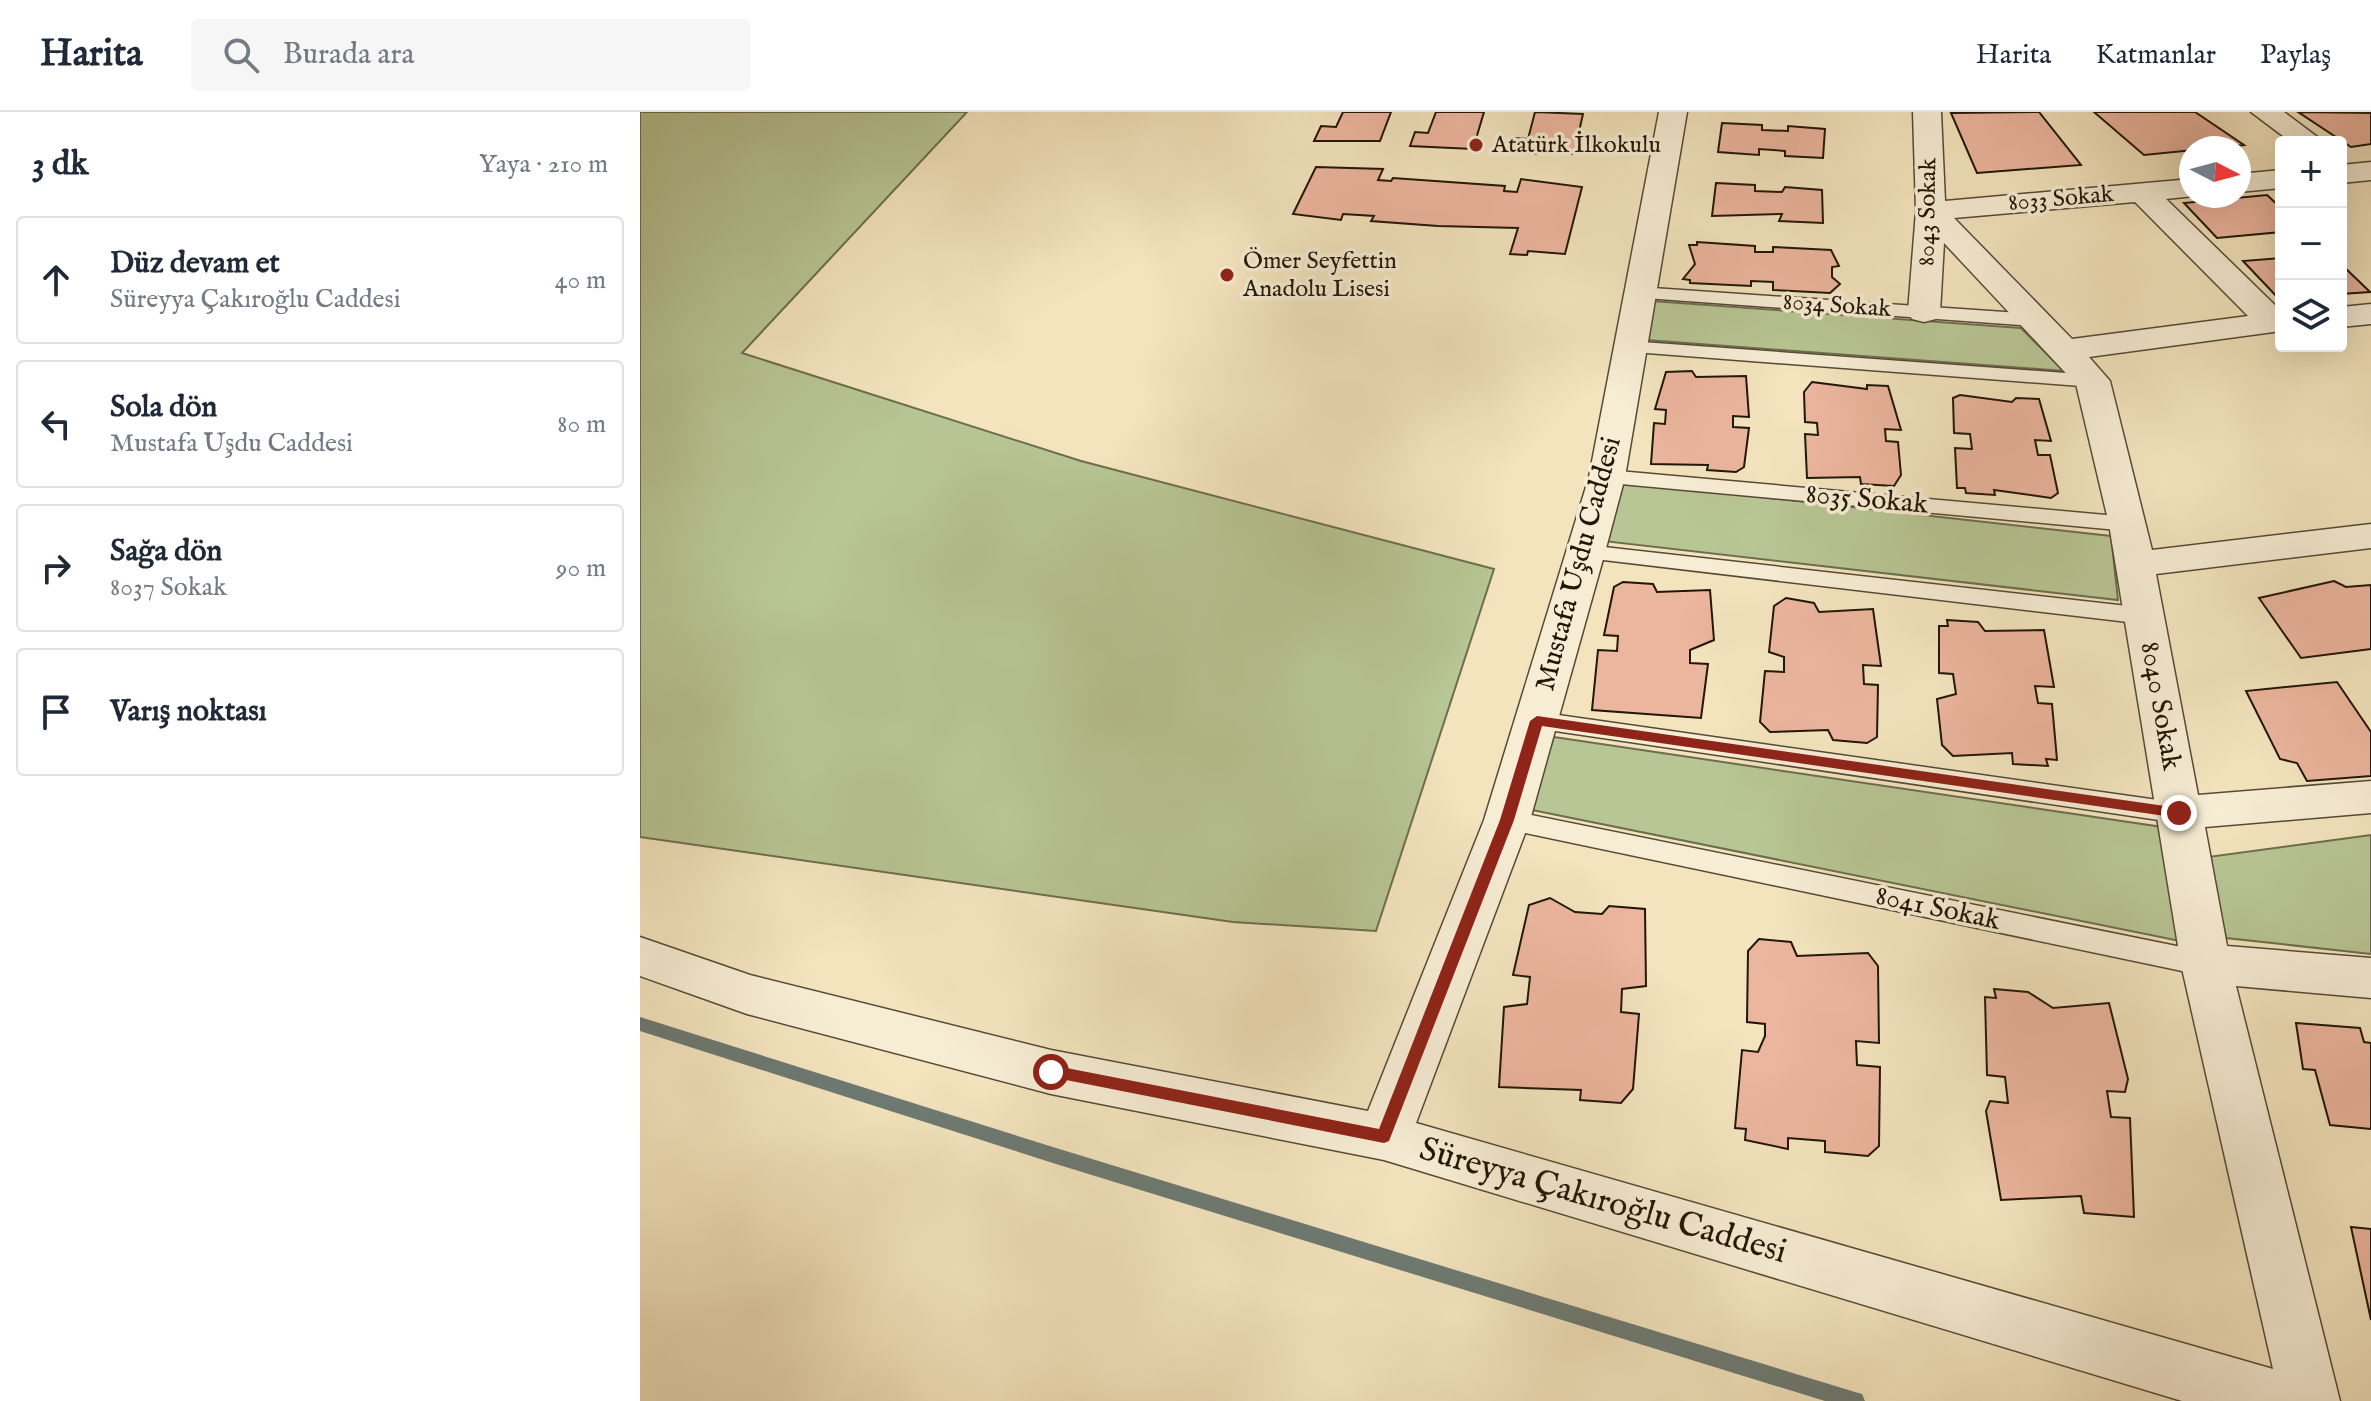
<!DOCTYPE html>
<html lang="tr">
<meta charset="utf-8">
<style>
body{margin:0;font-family:"IM FELL English",serif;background:#f6f6f7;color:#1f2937}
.controls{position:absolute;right:24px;top:24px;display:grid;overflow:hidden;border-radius:8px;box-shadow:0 8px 32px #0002}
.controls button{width:72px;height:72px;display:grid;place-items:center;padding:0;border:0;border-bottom:2px solid #e0e1e3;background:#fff;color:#1f2937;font:40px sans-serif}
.compass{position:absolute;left:1539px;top:24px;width:72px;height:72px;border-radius:50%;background:#fff;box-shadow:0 8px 32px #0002;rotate:96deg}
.stop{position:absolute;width:24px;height:24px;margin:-18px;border:6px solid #8f2418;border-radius:50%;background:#fff}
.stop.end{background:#8f2418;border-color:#fff;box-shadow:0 2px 8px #0008}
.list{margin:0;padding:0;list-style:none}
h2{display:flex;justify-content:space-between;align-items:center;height:104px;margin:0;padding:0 32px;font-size:34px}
h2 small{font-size:26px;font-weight:400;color:#747a83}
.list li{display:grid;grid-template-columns:52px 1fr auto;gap:24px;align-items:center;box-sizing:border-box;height:128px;margin:0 16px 16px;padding:0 16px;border:2px solid #e0e1e3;border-radius:8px}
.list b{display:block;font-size:30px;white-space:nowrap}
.list p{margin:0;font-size:26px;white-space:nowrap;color:#747a83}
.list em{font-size:26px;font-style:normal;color:#747a83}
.icon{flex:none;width:44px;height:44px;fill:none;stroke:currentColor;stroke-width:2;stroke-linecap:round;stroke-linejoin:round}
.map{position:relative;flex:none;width:1731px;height:1289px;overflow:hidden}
header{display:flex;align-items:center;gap:48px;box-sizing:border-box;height:112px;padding:0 40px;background:#fff;border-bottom:2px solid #e0e1e3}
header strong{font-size:38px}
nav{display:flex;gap:44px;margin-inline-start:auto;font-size:28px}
.search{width:560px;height:72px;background:#f6f6f7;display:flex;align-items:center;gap:20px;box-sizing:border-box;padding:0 28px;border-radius:8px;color:#747a83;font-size:30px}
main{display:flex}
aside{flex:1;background:#fff}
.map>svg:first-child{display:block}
</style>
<header>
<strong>Harita</strong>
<div class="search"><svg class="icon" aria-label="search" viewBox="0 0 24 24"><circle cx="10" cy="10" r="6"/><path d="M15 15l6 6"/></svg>Burada ara</div>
<nav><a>Harita</a><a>Katmanlar</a><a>Paylaş</a></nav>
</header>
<main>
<aside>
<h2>3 dk<small>Yaya · 210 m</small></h2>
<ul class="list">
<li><svg class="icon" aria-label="ahead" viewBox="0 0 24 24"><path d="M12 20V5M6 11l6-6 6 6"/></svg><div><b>Düz devam et</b><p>Süreyya Çakıroğlu Caddesi</p></div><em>40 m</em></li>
<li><svg class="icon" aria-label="left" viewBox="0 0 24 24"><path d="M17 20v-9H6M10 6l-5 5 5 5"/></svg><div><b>Sola dön</b><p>Mustafa Uşdu Caddesi</p></div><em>80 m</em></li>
<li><svg class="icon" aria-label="right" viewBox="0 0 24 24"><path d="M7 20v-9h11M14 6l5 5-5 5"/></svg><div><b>Sağa dön</b><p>8037 Sokak</p></div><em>90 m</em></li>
<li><svg class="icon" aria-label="arrive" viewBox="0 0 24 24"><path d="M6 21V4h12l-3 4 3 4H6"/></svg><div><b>Varış noktası</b></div></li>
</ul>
</aside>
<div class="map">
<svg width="1731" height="1289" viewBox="0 0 1731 1289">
<rect width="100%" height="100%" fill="#f3e4be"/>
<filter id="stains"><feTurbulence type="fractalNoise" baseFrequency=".0025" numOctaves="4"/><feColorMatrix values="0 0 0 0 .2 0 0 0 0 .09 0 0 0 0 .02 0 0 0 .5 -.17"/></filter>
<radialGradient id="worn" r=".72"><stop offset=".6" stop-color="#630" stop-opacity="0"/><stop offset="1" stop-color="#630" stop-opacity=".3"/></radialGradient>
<!-- green -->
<g fill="#b8c594" stroke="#6c6e4e" stroke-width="2">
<path d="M 0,0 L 327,0 L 102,241 L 441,349 L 854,457 L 736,819 L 593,810 L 0,725 Z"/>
<path d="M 1012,189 L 1381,216 L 1424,259 L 1006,228 Z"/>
<path d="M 978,369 L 1471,424 L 1478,488 L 963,429 Z"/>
<path d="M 914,625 L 1522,715 L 1540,829 L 887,697 Z"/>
<path d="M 1731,723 L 1731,842 L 1586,826 L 1568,745 Z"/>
</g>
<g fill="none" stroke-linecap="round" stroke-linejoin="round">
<!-- stream -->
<path fill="#6d7a73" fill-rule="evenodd" d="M 0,905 L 416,1036 L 1215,1280 L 1222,1282 L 1225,1289 L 1185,1289 L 416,1052 L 0,919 Z"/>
</g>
<!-- building -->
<g fill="#ecb59e" stroke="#211607" stroke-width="2">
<path d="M 703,0 L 751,0 L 740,29 L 674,29 L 681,14 L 696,15 Z"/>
<path d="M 796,0 L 844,0 L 833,37 L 770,34 L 775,20 L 788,21 Z"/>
<path d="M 895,0 L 943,2 L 934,42 L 867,42 L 872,26 L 888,27 Z"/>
<path d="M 1399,0 L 1441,53 L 1337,61 L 1311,1 Z"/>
<path d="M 1454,0 L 1555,0 L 1604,33 L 1504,43 Z"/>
<path d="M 1658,0 L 1731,1 L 1731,32 L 1711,35 Z"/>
<path d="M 1082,11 L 1122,13 L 1122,18 L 1148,19 L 1148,14 L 1185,17 L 1183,46 L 1145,44 L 1145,39 L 1119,37 L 1119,43 L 1078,40 Z"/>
<path d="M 676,55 L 743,57 L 738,68 L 751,69 L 753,66 L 865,74 L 864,79 L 877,80 L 881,67 L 942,75 L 925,142 L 888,139 L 887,143 L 870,142 L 878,116 L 798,114 L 731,109 L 734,104 L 703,102 L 701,108 L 653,102 Z"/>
<path d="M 1076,71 L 1115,73 L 1115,79 L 1142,80 L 1145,75 L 1182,78 L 1183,111 L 1139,109 L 1142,102 L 1072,104 Z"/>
<path d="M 1627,83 L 1641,96 L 1641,120 L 1577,126 L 1544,91 Z"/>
<path d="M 1057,130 L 1115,134 L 1115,140 L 1133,140 L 1133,135 L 1191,138 L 1199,154 L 1192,155 L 1192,165 L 1200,172 L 1190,181 L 1133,178 L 1133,170 L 1111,169 L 1111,174 L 1050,171 L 1050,168 L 1043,167 L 1055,152 L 1049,133 L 1057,133 Z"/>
<path d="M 1641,146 L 1641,188 L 1640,188 L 1603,149 Z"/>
<path d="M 1701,152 L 1730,180 L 1701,182 Z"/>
<path d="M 1052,259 L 1056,265 L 1106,264 L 1109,305 L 1093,304 L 1093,315 L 1109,316 L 1104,355 L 1096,360 L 1067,358 L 1068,353 L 1011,352 L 1014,311 L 1025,312 L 1026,298 L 1015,297 L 1026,260 Z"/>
<path d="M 1172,270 L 1227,277 L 1227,273 L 1248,274 L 1261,318 L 1245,317 L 1246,329 L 1258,330 L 1261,363 L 1254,374 L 1221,372 L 1220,365 L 1167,366 L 1165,322 L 1178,323 L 1177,311 L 1165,310 L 1164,280 Z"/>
<path d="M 1320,283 L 1372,290 L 1376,286 L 1399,287 L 1411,329 L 1395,328 L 1398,343 L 1410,343 L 1418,381 L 1411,386 L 1354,378 L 1355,383 L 1326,381 L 1325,376 L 1317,376 L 1315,336 L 1332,337 L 1330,322 L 1314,321 L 1313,286 Z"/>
<path d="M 1694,469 L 1706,475 L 1731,473 L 1731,537 L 1661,546 L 1619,486 Z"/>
<path d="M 983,470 L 1013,472 L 1017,480 L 1070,478 L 1074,528 L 1050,538 L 1050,551 L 1068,552 L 1061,606 L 952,598 L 958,538 L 977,539 L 978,524 L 964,523 L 974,475 Z"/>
<path d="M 1146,486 L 1174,491 L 1179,500 L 1233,497 L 1241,554 L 1223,553 L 1224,572 L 1238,573 L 1237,625 L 1227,631 L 1193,628 L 1188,618 L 1130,620 L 1120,610 L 1125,559 L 1144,560 L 1144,545 L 1129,540 L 1134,494 Z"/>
<path d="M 1307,508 L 1338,510 L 1345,519 L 1404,518 L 1414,575 L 1395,574 L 1398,591 L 1412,592 L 1417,648 L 1406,647 L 1408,654 L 1373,652 L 1372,641 L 1313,644 L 1302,633 L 1297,587 L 1316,582 L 1313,562 L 1299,561 L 1299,514 L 1308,514 Z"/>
<path d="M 1697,570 L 1731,620 L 1731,664 L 1667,669 L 1657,651 L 1640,647 L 1606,579 Z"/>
<path d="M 910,786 L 935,800 L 962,802 L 969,794 L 1005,797 L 1006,874 L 982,877 L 981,900 L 999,902 L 993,977 L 981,991 L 940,988 L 941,978 L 859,975 L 864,895 L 887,892 L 890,865 L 873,863 L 889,793 Z"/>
<path d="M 1119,827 L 1151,830 L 1157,844 L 1228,841 L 1238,854 L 1239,931 L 1216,929 L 1217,953 L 1240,955 L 1239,1034 L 1228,1044 L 1185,1040 L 1185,1029 L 1148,1026 L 1148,1037 L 1105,1028 L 1106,1017 L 1095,1016 L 1102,938 L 1118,940 L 1125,924 L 1125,912 L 1107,910 L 1108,839 Z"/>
<path d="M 1354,877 L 1388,880 L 1413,896 L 1469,891 L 1488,967 L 1485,980 L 1467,979 L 1471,1005 L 1490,1006 L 1494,1105 L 1444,1101 L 1441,1084 L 1361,1088 L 1346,999 L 1350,989 L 1368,991 L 1365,965 L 1347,963 L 1345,885 L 1356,886 Z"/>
<path d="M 1656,911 L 1720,916 L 1724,930 L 1731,931 L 1731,1017 L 1690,1013 L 1675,958 L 1663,957 Z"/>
<path d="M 1711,1115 L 1731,1117 L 1731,1208 Z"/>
</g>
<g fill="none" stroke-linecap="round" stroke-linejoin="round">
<!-- lane casing -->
<g stroke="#564a35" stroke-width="3">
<g id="lane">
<path d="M 998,175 L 1395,202 L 1405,208 L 1395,214 L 991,185 L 991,177 Z"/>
<path d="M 988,229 L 1453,263 L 1463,269 L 1453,275 L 981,239 L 978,235 L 981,231 Z"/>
<path d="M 967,358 L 1488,405 L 1499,412 L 1488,419 L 959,370 L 956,365 Z"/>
<path d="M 946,433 L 1505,496 L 1517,504 L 1505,512 L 938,445 L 935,440 Z"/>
<path d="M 897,600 L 1539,691 L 1548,694 L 1552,701 L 1548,708 L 1539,711 L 888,615 L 884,609 L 888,603 Z"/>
<path d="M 867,698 L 1566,840 L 1576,844 L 1581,852 L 1576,860 L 1566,864 L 857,715 L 854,708 L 857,701 Z"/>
</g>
</g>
<!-- street casing -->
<g stroke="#564a35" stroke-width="3">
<g id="street">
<path d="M 1019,0 L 1047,0 L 985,365 L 965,440 L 890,708 L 776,1011 L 1633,1257 L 1541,852 L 1469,412 L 1436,272 L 1304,131 L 1300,200 L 1296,207 L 1284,210 L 1272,207 L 1268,200 L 1276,99 L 1273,0 L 1301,0 L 1305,89 L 1551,67 L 1551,84 L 1554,84 L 1526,87 L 1641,199 L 1641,219 L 1449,245 L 1470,269 L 1512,438 L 1731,412 L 1731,436 L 1516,462 L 1558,683 L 1731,669 L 1731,701 L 1565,715 L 1587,834 L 1731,846 L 1731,886 L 1596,874 L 1700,1289 L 1542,1289 L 744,1048 L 411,982 L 107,902 L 0,864 L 0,825 L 110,863 L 411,938 L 728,999 L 844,708 L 949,365 ZM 1495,90 L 1608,204 L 1432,227 L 1314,106 Z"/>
<path d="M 1611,0 L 1644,0 L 1684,30 L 1651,30 Z"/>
<path d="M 1731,50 L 1731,68 L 1701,71 L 1701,53 Z"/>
<path d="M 1641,58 L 1641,76 L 1599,80 L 1599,62 Z"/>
<path d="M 1731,192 L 1731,212 L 1701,215 L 1701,195 Z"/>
</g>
</g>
<!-- lane -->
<use href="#lane" fill="#f7edd5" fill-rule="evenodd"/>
<!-- street -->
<use href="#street" fill="#f7edd5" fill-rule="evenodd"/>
</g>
<!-- route -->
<path fill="#8f2418" d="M 897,604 L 1539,696 L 1546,701 L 1539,706 L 902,614 L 874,708 L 749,1029 L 744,1031 L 406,964 L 404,960 L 411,953 L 739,1017 L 860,708 L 890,609 Z"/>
<!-- markers -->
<g fill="#8f2418" stroke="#f7edd5" stroke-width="3">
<circle cx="836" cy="33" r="8"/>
<circle cx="587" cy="163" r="8"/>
</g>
<g text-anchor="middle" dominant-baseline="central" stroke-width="7" stroke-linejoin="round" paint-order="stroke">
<!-- far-poi labels -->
<g font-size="24" fill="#211607" stroke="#f7edd5" text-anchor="start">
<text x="852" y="33">Atatürk İlkokulu</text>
<text x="603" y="149">Ömer Seyfettin<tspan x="603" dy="28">Anadolu Lisesi</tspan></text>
</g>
<!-- far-street labels -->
<g font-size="24" fill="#211607" stroke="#f7edd5">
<text transform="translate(1421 87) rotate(-5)">8033 Sokak</text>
<text transform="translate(1288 100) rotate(-89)">8043 Sokak</text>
<text transform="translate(1197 194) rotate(4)">8034 Sokak</text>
</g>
<!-- street labels -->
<g font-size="28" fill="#211607" stroke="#f7edd5">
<text transform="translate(1227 388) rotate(5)">8035 Sokak</text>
<text transform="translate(939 452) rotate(-75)">Mustafa Uşdu Caddesi</text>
<text transform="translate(1520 594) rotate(80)">8040 Sokak</text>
<text transform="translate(1298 797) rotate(12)">8041 Sokak</text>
</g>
<!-- near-street labels -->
<g font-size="34" fill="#211607" stroke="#f7edd5">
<text transform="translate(963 1089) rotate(16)">Süreyya Çakıroğlu Caddesi</text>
</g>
</g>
<rect width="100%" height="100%" filter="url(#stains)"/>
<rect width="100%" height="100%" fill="url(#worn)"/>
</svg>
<div class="controls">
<button>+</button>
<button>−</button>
<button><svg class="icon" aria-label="layers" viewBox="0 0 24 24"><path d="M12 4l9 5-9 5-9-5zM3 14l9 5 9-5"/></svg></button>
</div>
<svg class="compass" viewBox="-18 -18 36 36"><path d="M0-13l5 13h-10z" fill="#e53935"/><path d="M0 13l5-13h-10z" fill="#747a83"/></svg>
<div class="stop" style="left:411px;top:960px"></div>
<div class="stop end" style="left:1539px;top:701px"></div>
</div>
</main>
